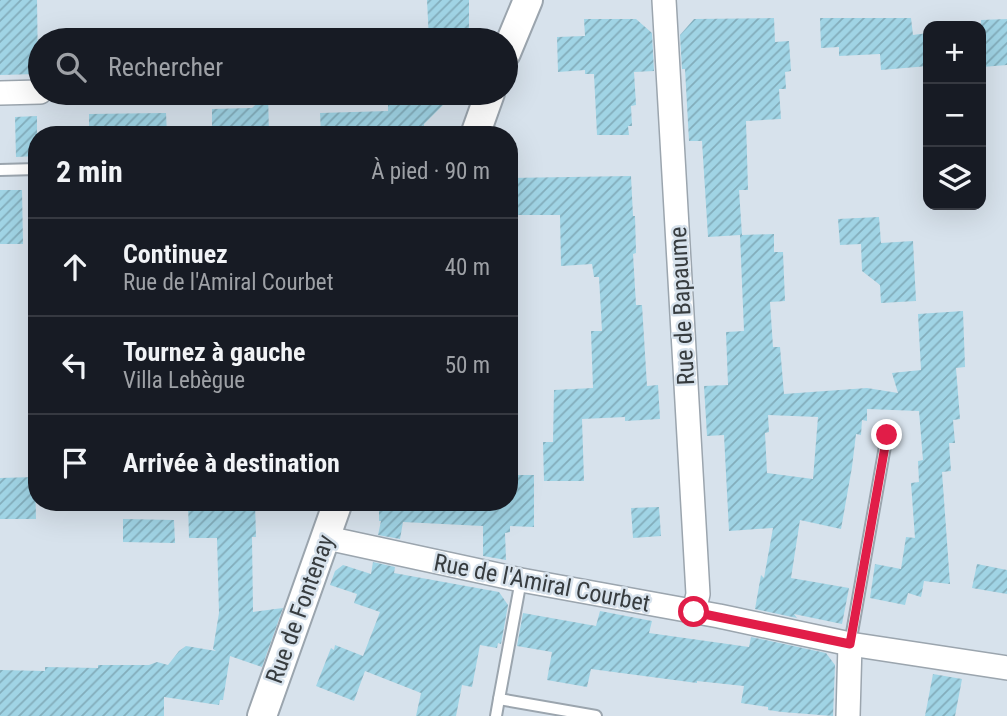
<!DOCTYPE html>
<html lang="fr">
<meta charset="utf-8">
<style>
body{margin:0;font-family:"Roboto Condensed",sans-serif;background:#20242c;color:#f1f3f6}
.controls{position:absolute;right:21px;top:21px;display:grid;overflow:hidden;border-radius:14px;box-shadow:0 7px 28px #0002}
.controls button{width:63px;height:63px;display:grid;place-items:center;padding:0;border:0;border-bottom:2px solid #363941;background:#171b24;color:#f1f3f6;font:35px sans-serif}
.stop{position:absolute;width:21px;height:21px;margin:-16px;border:5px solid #e11d48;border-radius:50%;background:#fff}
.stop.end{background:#e11d48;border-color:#fff;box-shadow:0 2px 7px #0008}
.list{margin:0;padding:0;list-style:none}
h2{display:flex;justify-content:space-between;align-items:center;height:91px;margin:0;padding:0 28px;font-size:30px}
h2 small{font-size:23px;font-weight:400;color:#9ea1a6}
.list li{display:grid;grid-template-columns:46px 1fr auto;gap:21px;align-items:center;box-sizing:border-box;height:98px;padding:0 28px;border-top:2px solid #363941}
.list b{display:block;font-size:26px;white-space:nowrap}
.list p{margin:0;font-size:23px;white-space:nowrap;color:#9ea1a6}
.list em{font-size:23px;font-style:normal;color:#9ea1a6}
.icon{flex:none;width:38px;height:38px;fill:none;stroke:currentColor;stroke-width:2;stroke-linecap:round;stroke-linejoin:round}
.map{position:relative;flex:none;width:1007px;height:716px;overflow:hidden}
.search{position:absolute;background:#171b24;box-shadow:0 7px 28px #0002;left:28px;top:28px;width:490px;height:77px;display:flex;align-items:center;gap:18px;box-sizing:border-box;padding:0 24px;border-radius:38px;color:#9ea1a6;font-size:26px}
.panel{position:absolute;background:#171b24;box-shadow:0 7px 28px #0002;left:28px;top:126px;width:490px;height:385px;border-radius:28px}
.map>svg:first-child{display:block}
</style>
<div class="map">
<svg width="1007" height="716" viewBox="0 0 1007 716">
<defs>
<pattern id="building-hatch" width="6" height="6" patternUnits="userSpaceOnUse" patternTransform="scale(1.75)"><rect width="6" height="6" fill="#a0d4e5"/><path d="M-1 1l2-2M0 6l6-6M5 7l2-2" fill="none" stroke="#83adbb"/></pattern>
</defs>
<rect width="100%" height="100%" fill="#d7e2ec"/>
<!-- building -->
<g fill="url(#building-hatch)" fill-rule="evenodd">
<path d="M 0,0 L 37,0 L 38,74 L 0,75 Z"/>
<path d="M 427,0 L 469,0 L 469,32 L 466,33 L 466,40 L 429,40 Z"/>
<path d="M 774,18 L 775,42 L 789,41 L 791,71 L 785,72 L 786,89 L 779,89 L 781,119 L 746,121 L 748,190 L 739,190 L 742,235 L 774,234 L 774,252 L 783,252 L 785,301 L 770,302 L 773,347 L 780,347 L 784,394 L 867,388 L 898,393 L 892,373 L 921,370 L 918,314 L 963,311 L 965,367 L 956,368 L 960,419 L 953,420 L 955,443 L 949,443 L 951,471 L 942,472 L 950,584 L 924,581 L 921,597 L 908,593 L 905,605 L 870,598 L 875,564 L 901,569 L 906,537 L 915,538 L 911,483 L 919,482 L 918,461 L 923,460 L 919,411 L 867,409 L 867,421 L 862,420 L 861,435 L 856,434 L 852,467 L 841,529 L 800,520 L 791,578 L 849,588 L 842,624 L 794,614 L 797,618 L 755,609 L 761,575 L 764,578 L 773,528 L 729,531 L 724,435 L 707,436 L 704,386 L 728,385 L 726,332 L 744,331 L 740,235 L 708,237 L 702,141 L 689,141 L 685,69 L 682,69 L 680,35 L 694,19 ZM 768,415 L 818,417 L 813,479 L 767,473 L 765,433 L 769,432 Z"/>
<path d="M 820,18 L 911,18 L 913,35 L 928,33 L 928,66 L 881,70 L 880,54 L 839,56 L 839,47 L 821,48 Z"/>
<path d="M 584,19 L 636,19 L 652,33 L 654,71 L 634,72 L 636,105 L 631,106 L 632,126 L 628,126 L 629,135 L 597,135 L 594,74 L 585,74 L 585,70 L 558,72 L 557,37 L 585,36 Z"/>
<path d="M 1007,19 L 1007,65 L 982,67 L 981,20 Z"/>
<path d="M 268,93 L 269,135 L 212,135 L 212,109 L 252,108 Z"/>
<path d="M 445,103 L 424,124 L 424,135 L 321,135 L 320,113 L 388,111 L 388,104 Z"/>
<path d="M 166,113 L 167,135 L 89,135 L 89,114 Z"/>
<path d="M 37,116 L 37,156 L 16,157 L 15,117 Z"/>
<path d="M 631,176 L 633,216 L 635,216 L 636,253 L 633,254 L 636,305 L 642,305 L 647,386 L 658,385 L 660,419 L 625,421 L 625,417 L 582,419 L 584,481 L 544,481 L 543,442 L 553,442 L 554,390 L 593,388 L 591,331 L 602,331 L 599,277 L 594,277 L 592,264 L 561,266 L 560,215 L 509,215 L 509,178 Z"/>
<path d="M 0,190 L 22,190 L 23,244 L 0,244 Z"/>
<path d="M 879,217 L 881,243 L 913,241 L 916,301 L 881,303 L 880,285 L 862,271 L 861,244 L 840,245 L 838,219 Z"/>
<path d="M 510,475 L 534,475 L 534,527 L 510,526 L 510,532 L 505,533 L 506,560 L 483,556 L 483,526 L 403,522 L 400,539 L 378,535 L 381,521 L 379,521 L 379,502 L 510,502 Z"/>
<path d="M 35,477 L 36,519 L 0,519 L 0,478 Z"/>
<path d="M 188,502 L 255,502 L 256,537 L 252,537 L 253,612 L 283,608 L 262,667 L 230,656 L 223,700 L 220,700 L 219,705 L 164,697 L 164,716 L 0,716 L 0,670 L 45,671 L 45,667 L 98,668 L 98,665 L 149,665 L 157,662 L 168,665 L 179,651 L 186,646 L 216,651 L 213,649 L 219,613 L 217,538 L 189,538 Z"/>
<path d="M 659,507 L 661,536 L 633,538 L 631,508 Z"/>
<path d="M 123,519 L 174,520 L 175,543 L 123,542 Z"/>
<path d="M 373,562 L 395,567 L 394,573 L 499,592 L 508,605 L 501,644 L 498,643 L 497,648 L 480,645 L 472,687 L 462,685 L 456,716 L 416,716 L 421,693 L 365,671 L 354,701 L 316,686 L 331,648 L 334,650 L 335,645 L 363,656 L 380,612 L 354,603 L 357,594 L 330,585 L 335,571 L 343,565 L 371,574 Z"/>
<path d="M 977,564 L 1007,570 L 1007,594 L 972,588 Z"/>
<path d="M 600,611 L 652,621 L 649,633 L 749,647 L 751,637 L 826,653 L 835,665 L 833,716 L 782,712 L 768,710 L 768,707 L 741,703 L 744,686 L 697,681 L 697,683 L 591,669 L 587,687 L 547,680 L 552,652 L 517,646 L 523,613 L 596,626 Z"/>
<path d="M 933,674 L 962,679 L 955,716 L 925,716 Z"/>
</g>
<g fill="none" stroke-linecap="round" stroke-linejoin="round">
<!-- service casing -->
<g stroke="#9ba5ae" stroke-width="14">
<g id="service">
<path d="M 0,170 L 37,169"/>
<path d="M 521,580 L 499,699 L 596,716"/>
<path d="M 850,644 L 887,435"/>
<path d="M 496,716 L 499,699"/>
</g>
</g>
<!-- minor casing -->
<g stroke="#9ba5ae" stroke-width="26">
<g id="minor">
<path d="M 664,0 L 698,594 L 694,612"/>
<path d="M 0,93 L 40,92"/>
<path d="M 327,538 L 521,580 L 719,616 L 850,644 L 1007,668"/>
<path d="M 848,716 L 850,644"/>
</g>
</g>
<!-- tertiary casing -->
<g stroke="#9ba5ae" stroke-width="32">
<g id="tertiary">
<path d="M 506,53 L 528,0"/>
<path d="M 475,135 L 490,93"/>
<path d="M 262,716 L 338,502"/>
</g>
</g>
<!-- service -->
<use href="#service" stroke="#fff" stroke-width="10"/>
<!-- minor -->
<use href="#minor" stroke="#fff" stroke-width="23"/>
<!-- tertiary -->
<use href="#tertiary" stroke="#fff" stroke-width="28"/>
</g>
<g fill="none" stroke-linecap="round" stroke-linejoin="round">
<!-- route -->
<path stroke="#e11d48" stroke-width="9" d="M 694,612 L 850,644 L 887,435"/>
</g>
<g text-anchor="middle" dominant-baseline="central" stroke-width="5" stroke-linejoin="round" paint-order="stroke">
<!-- street labels -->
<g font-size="24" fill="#373c3f" stroke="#d7e2ec">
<text transform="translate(682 306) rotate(-93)">Rue de Bapaume</text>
<text transform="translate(542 583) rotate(11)">Rue de l'Amiral Courbet</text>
<text transform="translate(300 609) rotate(-70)">Rue de Fontenay</text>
</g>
</g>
</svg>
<div class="controls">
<button>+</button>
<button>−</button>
<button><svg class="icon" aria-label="layers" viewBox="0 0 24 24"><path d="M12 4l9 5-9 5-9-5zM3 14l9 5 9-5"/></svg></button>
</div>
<div class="stop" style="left:694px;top:612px"></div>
<div class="stop end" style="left:887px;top:435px"></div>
<div class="search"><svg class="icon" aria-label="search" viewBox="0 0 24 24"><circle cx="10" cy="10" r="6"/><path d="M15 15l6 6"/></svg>Rechercher</div>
<section class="panel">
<h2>2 min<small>À pied · 90 m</small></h2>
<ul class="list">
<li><svg class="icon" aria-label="ahead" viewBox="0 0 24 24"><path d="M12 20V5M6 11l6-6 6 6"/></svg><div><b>Continuez</b><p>Rue de l'Amiral Courbet</p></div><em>40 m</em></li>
<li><svg class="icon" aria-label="left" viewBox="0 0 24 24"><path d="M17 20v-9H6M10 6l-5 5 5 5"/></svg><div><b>Tournez à gauche</b><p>Villa Lebègue</p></div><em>50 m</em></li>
<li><svg class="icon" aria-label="arrive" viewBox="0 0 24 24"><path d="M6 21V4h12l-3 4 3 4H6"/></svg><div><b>Arrivée à destination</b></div></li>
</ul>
</section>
</div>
